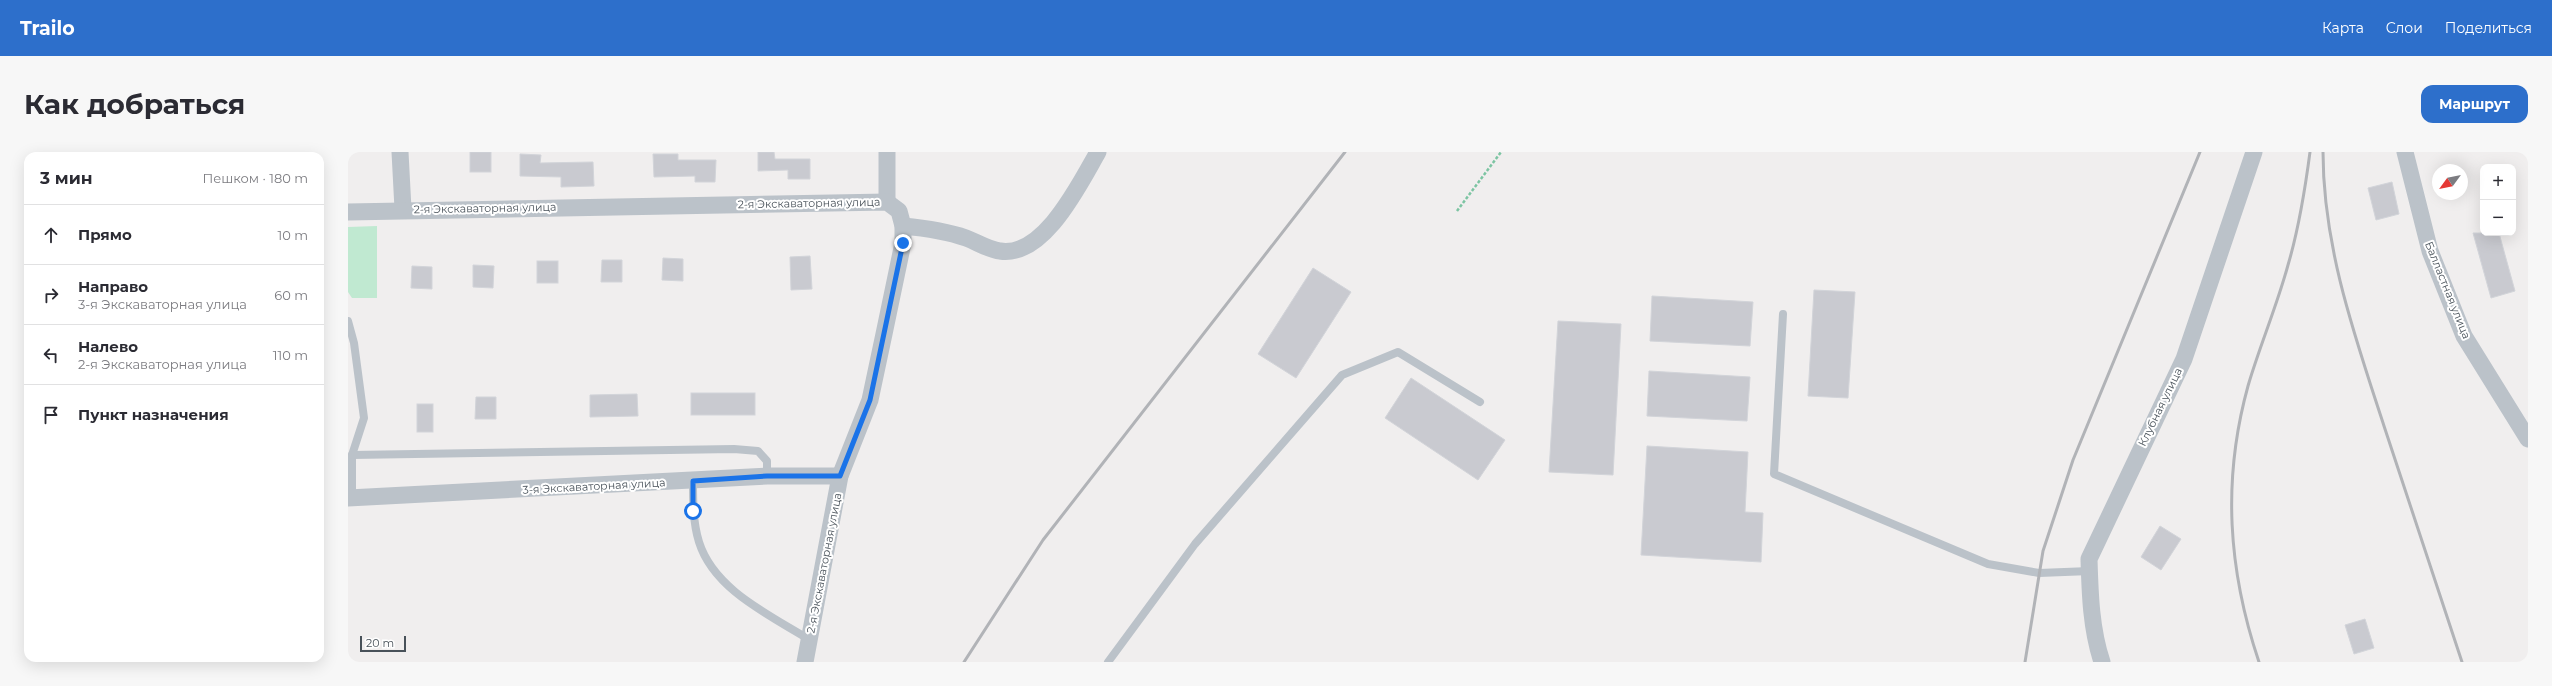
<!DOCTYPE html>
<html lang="ru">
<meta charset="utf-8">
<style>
body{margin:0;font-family:Montserrat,sans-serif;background:#f7f7f7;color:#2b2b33}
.controls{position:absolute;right:12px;top:12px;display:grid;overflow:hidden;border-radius:8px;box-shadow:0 4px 16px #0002}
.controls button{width:36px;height:36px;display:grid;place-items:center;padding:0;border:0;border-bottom:1px solid #e1e1e2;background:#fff;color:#2b2b33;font:20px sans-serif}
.compass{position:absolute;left:2084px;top:12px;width:36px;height:36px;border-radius:50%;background:#fff;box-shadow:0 4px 16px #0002;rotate:237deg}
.scale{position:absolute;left:12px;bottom:10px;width:46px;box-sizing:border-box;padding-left:4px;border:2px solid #485159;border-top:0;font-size:11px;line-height:14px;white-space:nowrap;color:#485159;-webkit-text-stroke:3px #fff;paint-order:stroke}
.stop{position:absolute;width:12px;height:12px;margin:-9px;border:3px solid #1a73e8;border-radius:50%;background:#fff}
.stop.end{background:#1a73e8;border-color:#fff;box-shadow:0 1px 4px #0008}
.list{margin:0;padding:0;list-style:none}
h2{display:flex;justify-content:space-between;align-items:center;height:52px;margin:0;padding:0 16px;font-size:17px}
h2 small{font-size:13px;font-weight:400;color:#7c7c81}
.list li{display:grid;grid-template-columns:26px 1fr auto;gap:12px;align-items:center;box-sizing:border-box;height:60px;padding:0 16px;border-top:1px solid #e1e1e2}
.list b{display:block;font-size:15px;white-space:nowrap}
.list p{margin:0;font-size:13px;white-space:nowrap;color:#7c7c81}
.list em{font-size:13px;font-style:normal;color:#7c7c81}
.icon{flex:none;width:22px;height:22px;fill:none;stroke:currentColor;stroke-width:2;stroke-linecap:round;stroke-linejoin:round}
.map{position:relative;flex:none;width:2180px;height:510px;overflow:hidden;border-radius:12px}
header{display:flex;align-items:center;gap:24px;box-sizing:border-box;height:56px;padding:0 20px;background:#2d6fcb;color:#fff}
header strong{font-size:19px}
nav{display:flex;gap:22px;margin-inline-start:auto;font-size:14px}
.intro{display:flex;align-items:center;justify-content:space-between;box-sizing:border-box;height:96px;padding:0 24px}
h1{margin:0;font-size:28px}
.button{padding:10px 18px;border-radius:12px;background:#2d6fcb;color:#fff;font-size:14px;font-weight:700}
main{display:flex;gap:24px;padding:0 24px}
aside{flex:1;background:#fff;border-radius:12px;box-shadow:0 4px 16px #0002}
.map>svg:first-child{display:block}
</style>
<header>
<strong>Trailo</strong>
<nav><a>Карта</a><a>Слои</a><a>Поделиться</a></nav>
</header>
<div class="intro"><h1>Как добраться</h1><a class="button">Маршрут</a></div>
<main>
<aside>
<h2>3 мин<small>Пешком · 180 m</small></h2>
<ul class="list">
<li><svg class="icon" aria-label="ahead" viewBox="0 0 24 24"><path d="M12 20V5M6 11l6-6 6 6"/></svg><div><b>Прямо</b></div><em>10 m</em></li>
<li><svg class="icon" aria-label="right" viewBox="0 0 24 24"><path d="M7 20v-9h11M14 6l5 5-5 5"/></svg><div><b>Направо</b><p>3-я Экскаваторная улица</p></div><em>60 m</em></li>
<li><svg class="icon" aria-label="left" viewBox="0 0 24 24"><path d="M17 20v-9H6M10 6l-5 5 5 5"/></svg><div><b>Налево</b><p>2-я Экскаваторная улица</p></div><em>110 m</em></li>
<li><svg class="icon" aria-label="arrive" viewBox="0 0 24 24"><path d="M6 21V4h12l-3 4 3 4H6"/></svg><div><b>Пункт назначения</b></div></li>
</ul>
</aside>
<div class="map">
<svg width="2180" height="510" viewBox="0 0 2180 510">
<rect width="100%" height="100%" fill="#f0eeee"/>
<!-- green -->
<path fill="#c0e9d1" d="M 29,74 L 29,146 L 4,146 L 0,140 L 0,75 Z"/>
<!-- building -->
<g fill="#c9cad0" stroke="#d2d4d9">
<rect x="122" y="0" width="21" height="20"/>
<path d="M 410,0 L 426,0 L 427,7 L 462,7 L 462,27 L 440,27 L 440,18 L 410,19 Z"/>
<path d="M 172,2 L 193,3 L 192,11 L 245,10 L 246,34 L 213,35 L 213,25 L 172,24 Z"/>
<path d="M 305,2 L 330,2 L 330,8 L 368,8 L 367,30 L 347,30 L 347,24 L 306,25 Z"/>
<path d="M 2044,30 L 2051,62 L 2028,68 L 2020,36 Z"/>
<path d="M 2125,81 L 2151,81 L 2167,139 L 2143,146 Z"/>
<path d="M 462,104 L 464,137 L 443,138 L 442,105 Z"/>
<path d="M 315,106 L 335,107 L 335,129 L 314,128 Z"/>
<path d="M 254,108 L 274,108 L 274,130 L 253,130 Z"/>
<rect x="189" y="109" width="21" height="22"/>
<path d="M 125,113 L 146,114 L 145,136 L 125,135 Z"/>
<path d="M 64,114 L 84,115 L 84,137 L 63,136 Z"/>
<path d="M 965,116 L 1003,140 L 948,226 L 910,202 Z"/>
<path d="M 1466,138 L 1507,140 L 1500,246 L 1460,244 Z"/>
<path d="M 1304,144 L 1405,150 L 1402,194 L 1302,189 Z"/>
<path d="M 1210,169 L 1273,172 L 1265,323 L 1201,320 Z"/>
<path d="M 1301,219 L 1402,225 L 1399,269 L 1299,264 Z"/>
<path d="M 1063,226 L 1157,288 L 1130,328 L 1037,266 Z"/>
<rect x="343" y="241" width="64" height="22"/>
<path d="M 289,242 L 290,264 L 242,265 L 242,243 Z"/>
<path d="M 128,245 L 148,245 L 148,267 L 127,267 Z"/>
<rect x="69" y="252" width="16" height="28"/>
<path d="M 1299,294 L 1400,300 L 1397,360 L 1415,361 L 1413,410 L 1293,403 Z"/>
<path d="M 1812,374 L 1833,387 L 1813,418 L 1793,405 Z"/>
<path d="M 2017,467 L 2026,496 L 2006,502 L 1997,473 Z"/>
</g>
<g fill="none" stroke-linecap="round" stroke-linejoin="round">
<!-- path -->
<path stroke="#7cc4a2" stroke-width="2.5" stroke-dasharray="3 2" stroke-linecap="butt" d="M 1109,59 L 1153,0"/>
<!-- lane -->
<g stroke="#bbc2c9" stroke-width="8">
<path d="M 1435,162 L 1426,322 L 1640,412 L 1691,421 L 1742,419"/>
<path d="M 0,169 L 6,191 L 16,266 L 4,303 L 4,345"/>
<path d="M 4,303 L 386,297 L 410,299 L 419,309 L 419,324"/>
<path d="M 345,329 C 345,349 345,371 351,390 C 366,438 422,463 462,488"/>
<path d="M 760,510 L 847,392 L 994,223 L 1050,200 L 1132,250"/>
</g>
<!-- street -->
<g stroke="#bbc2c9" stroke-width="17">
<path d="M 52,0 L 55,57"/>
<path d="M 2057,0 L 2082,99 L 2116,184 L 2180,287"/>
<path d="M 539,50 L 539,0"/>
<path d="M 0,60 L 539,50 L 551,59 L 555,74 L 555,91 L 536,182 L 522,248 L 492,324 L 457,510"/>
<path d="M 555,74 C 576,76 598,79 618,86 C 629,90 641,98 652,99 C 696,106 732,31 750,0"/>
<path d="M 0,346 L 419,324 L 492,324"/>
<path d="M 1754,510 C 1743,477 1742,442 1741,407 L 1836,207 L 1906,0"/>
</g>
<!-- rail -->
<g stroke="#b1b3b7" stroke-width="3">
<path d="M 1975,0 C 1975,95 2007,185 2036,274 C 2062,353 2088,431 2114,510"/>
<path d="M 616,510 L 695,388 L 997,0"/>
<path d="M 1677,510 L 1695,399 L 1725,308 L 1852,0"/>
<path d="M 1911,510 C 1880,418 1874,328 1900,234 C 1912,193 1929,154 1940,113 C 1951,76 1957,38 1962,0"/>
</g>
</g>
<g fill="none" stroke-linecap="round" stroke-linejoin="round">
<!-- route -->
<path stroke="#1a73e8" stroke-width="5" d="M 345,359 L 345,329 L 419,324 L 492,324 L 522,248 L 555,91"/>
</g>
<g text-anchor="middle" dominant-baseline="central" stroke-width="4" stroke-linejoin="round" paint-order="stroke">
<!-- street labels -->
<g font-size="11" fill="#485159" stroke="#fff">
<text transform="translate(461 51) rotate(-1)">2-я Экскаваторная улица</text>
<text transform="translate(137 56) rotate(-1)">2-я Экскаваторная улица</text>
<text transform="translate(2100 138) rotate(68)">Балластная улица</text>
<text transform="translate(1812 255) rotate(-64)">Клубная улица</text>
<text transform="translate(246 334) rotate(-3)">3-я Экскаваторная улица</text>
<text transform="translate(476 411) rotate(-79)">2-я Экскаваторная улица</text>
</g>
</g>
</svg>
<div class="controls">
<button>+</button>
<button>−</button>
</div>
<svg class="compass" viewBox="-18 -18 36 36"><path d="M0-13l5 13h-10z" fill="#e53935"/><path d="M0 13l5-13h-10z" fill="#7c7c81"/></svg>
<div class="scale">20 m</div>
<div class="stop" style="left:345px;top:359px"></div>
<div class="stop end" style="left:555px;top:91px"></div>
</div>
</main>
